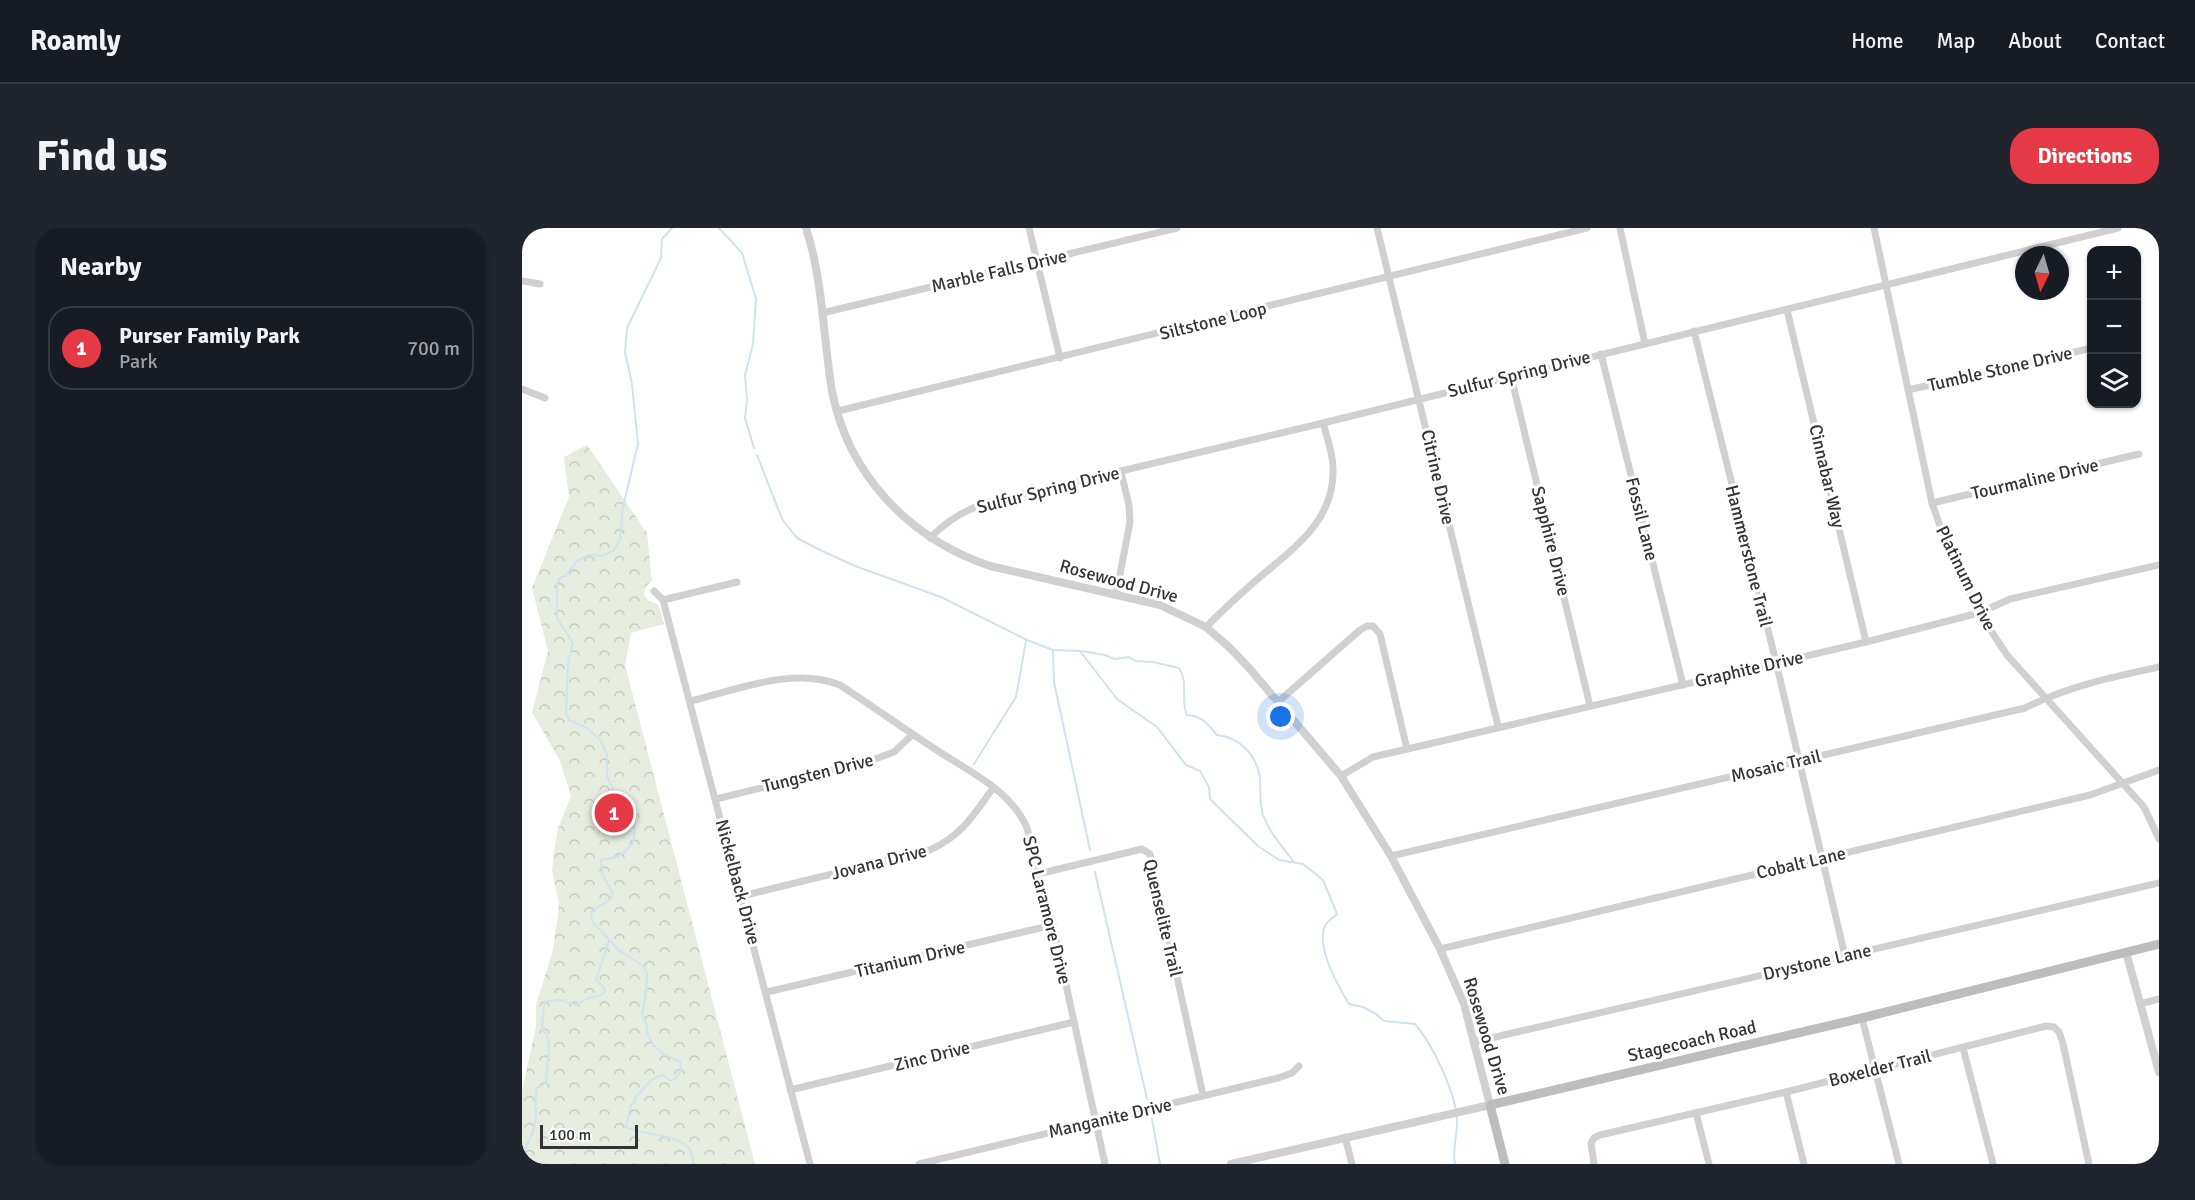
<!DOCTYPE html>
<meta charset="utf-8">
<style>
body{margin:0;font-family:Signika,sans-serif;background:#20242c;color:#f1f3f6}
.controls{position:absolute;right:18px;top:18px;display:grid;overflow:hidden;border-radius:12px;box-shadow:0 2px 4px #0004}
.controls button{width:54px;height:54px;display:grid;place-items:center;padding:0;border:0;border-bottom:2px solid #363941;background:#171b24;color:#f1f3f6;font:30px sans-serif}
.compass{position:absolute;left:1493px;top:18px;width:54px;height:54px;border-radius:50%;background:#171b24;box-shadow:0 2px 4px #0004;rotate:185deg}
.scale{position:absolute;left:18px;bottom:15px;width:98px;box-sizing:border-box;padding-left:6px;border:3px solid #333;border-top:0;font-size:16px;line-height:21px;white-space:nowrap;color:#333;-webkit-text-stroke:4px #fff;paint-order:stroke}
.you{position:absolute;left:759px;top:489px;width:21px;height:21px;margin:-15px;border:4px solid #fff;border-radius:50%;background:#1a73e8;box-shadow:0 0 0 9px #1a73e833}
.badge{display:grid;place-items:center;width:39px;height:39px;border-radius:50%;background:#e63946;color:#fff;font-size:20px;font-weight:700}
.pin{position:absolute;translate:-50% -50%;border:3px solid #fff;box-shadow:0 2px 6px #0006}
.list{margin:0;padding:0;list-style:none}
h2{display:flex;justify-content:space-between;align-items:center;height:78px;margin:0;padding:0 24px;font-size:26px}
h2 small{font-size:20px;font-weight:400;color:#9ea1a6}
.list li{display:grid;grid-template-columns:39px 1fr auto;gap:18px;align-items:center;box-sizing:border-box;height:84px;margin:0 12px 12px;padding:0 12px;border:2px solid #363941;border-radius:24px}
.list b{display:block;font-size:22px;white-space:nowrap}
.list p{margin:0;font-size:20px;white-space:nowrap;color:#9ea1a6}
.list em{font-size:20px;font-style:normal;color:#9ea1a6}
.icon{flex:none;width:33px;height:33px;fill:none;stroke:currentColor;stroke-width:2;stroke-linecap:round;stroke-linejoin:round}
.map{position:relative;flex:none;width:1637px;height:936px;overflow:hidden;border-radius:24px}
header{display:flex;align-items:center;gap:36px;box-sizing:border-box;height:84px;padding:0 30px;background:#171b24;border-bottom:2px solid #363941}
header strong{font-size:28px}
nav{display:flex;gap:33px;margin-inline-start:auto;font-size:21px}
.intro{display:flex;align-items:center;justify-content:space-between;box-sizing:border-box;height:144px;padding:0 36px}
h1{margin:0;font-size:42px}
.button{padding:15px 27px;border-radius:24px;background:#e63946;color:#fff;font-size:21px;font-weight:700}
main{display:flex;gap:36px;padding:0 36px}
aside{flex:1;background:#171b24;border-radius:24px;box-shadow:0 2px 4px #0004}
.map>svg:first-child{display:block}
</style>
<header>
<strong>Roamly</strong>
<nav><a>Home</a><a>Map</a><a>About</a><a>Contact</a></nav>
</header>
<div class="intro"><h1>Find us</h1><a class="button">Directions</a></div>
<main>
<aside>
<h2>Nearby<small></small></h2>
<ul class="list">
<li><span class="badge">1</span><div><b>Purser Family Park</b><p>Park</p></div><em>700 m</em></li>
</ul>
</aside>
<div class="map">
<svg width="1637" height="936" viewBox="0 0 1637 936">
<defs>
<pattern id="park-crowns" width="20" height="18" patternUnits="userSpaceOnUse" patternTransform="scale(1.5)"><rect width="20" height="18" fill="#e6ecdf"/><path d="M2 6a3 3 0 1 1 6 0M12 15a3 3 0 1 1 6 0" fill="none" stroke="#c6cbc0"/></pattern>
</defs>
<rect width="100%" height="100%" fill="#fff"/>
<!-- park -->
<path fill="url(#park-crowns)" d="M 65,217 L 125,305 L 130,353 L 123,359 L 122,367 L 127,373 L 136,376 L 142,396 L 109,405 L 103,437 L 233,936 L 0,936 L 0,863 L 14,798 L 14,777 L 31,722 L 36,686 L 37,675 L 30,643 L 32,624 L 36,601 L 49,568 L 38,533 L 10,484 L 26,423 L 10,360 L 47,269 L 42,229 Z"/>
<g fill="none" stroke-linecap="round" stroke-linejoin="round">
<!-- stream -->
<g stroke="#cfe2ee" stroke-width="2">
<path d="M 150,0 L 140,11 L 139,30 L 105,100 L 103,124 L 110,156 L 116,216 L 101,279 L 98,312 L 92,322 L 80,328 L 67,327 L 55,333 L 44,347 L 38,350 L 35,356 L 35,390 L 51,415 L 46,435 L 44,486 L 47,492 L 65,500 L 79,513 L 85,527 L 85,548 L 98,576 L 110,591 L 113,602 L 111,615 C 107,619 101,627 95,629 C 89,631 85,630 79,632 L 80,646 L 91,665 L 89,671 L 70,683 L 69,690 L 72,696 L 97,722 L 121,738 L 125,745 L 124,765 L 120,786 C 127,797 123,800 127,809 C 133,823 146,829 158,834 C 160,844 157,849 149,853 L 141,847 C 125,851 126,859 114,868 L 113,873 L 109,877 L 104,899 C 122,910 174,902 171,936"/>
<path d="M 197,0 L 220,25 L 234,71 L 231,116 L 223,147 L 225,172 L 223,190 L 232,220"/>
<path d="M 1633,1 L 1637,18"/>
<path d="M 235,227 L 260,291 L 275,310 L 298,322 L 333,338 L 419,369 L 505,412 L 531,422 L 558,423 L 595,471 L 635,499 L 664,537 L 678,543 L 687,559 L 688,571 L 736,618 L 757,632 L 781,636 L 801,652 L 815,686 C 812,689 807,692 804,696 C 792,717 816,758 827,776 L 841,779 L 854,786 L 862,793 L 893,796 C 911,817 932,862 935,889 C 936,905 930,920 933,936"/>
<path d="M 531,422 L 532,454 L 568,622"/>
<path d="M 559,423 L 583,427 L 592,431 L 607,429 L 614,433 L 631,434 L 657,440 C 667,454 658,472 665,487 C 680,488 686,496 695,507 C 718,509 735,528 738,550 C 739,563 737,576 741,587 C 748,605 761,620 772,634"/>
<path d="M 452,536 L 494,469 L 504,413"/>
<path d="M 573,644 L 625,871"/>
<path d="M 630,891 L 638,936"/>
<path d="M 0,927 C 6,915 13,903 14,889 C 15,878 12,872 15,860 L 24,855 L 27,819 L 26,810 L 20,799 L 22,776 L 24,773 L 38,772 L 55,777 C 67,766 74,772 83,764 L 83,761 L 74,752 L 87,712"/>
</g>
<!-- minor -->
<g stroke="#d0d0d0" stroke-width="7">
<path d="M 507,0 L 538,130"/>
<path d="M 855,0 L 976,498"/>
<path d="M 1098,0 L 1123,116"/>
<path d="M 1352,0 L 1410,275 L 1425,318 L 1457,385 L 1485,427 L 1622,579 L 1637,611"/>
<path d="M 0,53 L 18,56"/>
<path d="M 1265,82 L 1344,414"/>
<path d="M 300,85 L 655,0"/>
<path d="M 1172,103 L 1254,434 L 1323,728"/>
<path d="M 1079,126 L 1161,457"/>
<path d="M 989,148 L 1068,478"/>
<path d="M 0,161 L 23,170"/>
<path d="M 1386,162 L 1570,120"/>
<path d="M 316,183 L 1065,0"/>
<path d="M 1410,275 L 1617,226"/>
<path d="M 408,310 C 425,293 441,283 464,275 L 801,195 L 1596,0"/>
<path d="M 132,363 L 141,372 L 288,936"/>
<path d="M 594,367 L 608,294 L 607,277 L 599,244"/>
<path d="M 141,372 L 215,354"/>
<path d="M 684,399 C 701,382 719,365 738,349 C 773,319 813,292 811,240 C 811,225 805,210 801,195"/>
<path d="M 168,473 C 215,462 271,438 318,457 C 350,478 381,500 413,521 C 446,543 489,562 505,600 L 531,697 L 583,936"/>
<path d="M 756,474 L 838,402 L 845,398 L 851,398 L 858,406 L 885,521"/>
<path d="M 819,548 L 851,529 L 1344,414 L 1457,385 L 1488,371 L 1637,337"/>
<path d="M 194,571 L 345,534 L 372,524 L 391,506"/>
<path d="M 869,628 L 1503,480 C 1546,458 1591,449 1637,439"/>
<path d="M 516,646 L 620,621 L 628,626 L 681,867"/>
<path d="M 220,668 L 408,622 C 439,608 452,587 471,560"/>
<path d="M 918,721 L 1568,567 L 1637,542"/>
<path d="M 245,764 L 531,697"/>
<path d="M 1618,776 L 1637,771"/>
<path d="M 1340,790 L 1377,936"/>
<path d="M 952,814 L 1637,655"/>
<path d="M 1441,820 L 1471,936"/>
<path d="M 268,862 L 552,794"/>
<path d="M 1264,864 L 1282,936"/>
<path d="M 1174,885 L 1187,936"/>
<path d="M 823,909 L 830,936"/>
<path d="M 397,936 L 756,850 L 770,845 L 777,838"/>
<path d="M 1072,936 L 1069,915 L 1072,910 L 1078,907 L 1264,864 L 1524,798 L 1532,799 L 1537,804 L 1541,816 L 1567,936"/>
</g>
<!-- tertiary -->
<g stroke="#d0d0d0" stroke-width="8">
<path d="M 284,0 C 301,52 301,109 310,163 C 326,247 388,311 468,338 L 638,377 L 684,399 L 708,420 L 727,440 L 819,548 L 869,628 L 918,721 L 942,776 L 968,877 L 709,936"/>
<path d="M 1604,724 L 1637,844"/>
</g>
<!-- secondary -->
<path stroke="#bdbdbd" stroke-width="9" d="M 983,936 L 968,877 L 1340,790 L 1637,716"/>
</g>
<g text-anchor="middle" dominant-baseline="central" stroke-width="6" stroke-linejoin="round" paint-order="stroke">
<!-- street labels -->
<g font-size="18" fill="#333" stroke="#fff">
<text transform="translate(477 43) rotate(-13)">Marble Falls Drive</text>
<text transform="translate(691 93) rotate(-14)">Siltstone Loop</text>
<text transform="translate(1478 141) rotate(-13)">Tumble Stone Drive</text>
<text transform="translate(997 146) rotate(-14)">Sulfur Spring Drive</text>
<text transform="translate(1305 248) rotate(77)">Cinnabar Way</text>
<text transform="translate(916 249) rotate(77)">Citrine Drive</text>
<text transform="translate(1513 251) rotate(-13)">Tourmaline Drive</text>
<text transform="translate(526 262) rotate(-14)">Sulfur Spring Drive</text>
<text transform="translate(1120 291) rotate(76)">Fossil Lane</text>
<text transform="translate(1029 313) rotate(76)">Sapphire Drive</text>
<text transform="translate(1227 328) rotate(76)">Hammerstone Trail</text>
<text transform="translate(1444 350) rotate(64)">Platinum Drive</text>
<text transform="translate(597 353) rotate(15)">Rosewood Drive</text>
<text transform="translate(1227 441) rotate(-13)">Graphite Drive</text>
<text transform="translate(1254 538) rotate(-13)">Mosaic Trail</text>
<text transform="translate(296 545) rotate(-14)">Tungsten Drive</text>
<text transform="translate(357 634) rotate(-14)">Jovana Drive</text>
<text transform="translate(1279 635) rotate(-13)">Cobalt Lane</text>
<text transform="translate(216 654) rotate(75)">Nickelback Drive</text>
<text transform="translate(525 682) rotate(76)">SPC Laramore Drive</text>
<text transform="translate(641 690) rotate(77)">Quenselite Trail</text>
<text transform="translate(388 731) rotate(-13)">Titanium Drive</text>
<text transform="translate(1295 734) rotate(-13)">Drystone Lane</text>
<text transform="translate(965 808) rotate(73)">Rosewood Drive</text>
<text transform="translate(1170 813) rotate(-13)">Stagecoach Road</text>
<text transform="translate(410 828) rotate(-14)">Zinc Drive</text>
<text transform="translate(1358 840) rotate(-14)">Boxelder Trail</text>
<text transform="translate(588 890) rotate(-13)">Manganite Drive</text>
</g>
</g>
</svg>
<div class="controls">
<button>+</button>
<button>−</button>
<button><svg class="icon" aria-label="layers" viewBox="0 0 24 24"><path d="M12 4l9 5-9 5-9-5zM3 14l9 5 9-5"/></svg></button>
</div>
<svg class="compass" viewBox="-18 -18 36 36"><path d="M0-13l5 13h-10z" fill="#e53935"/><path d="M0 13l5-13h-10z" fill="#9ea1a6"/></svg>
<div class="scale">100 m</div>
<div class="you"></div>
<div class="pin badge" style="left:92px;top:585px">1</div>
</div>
</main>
